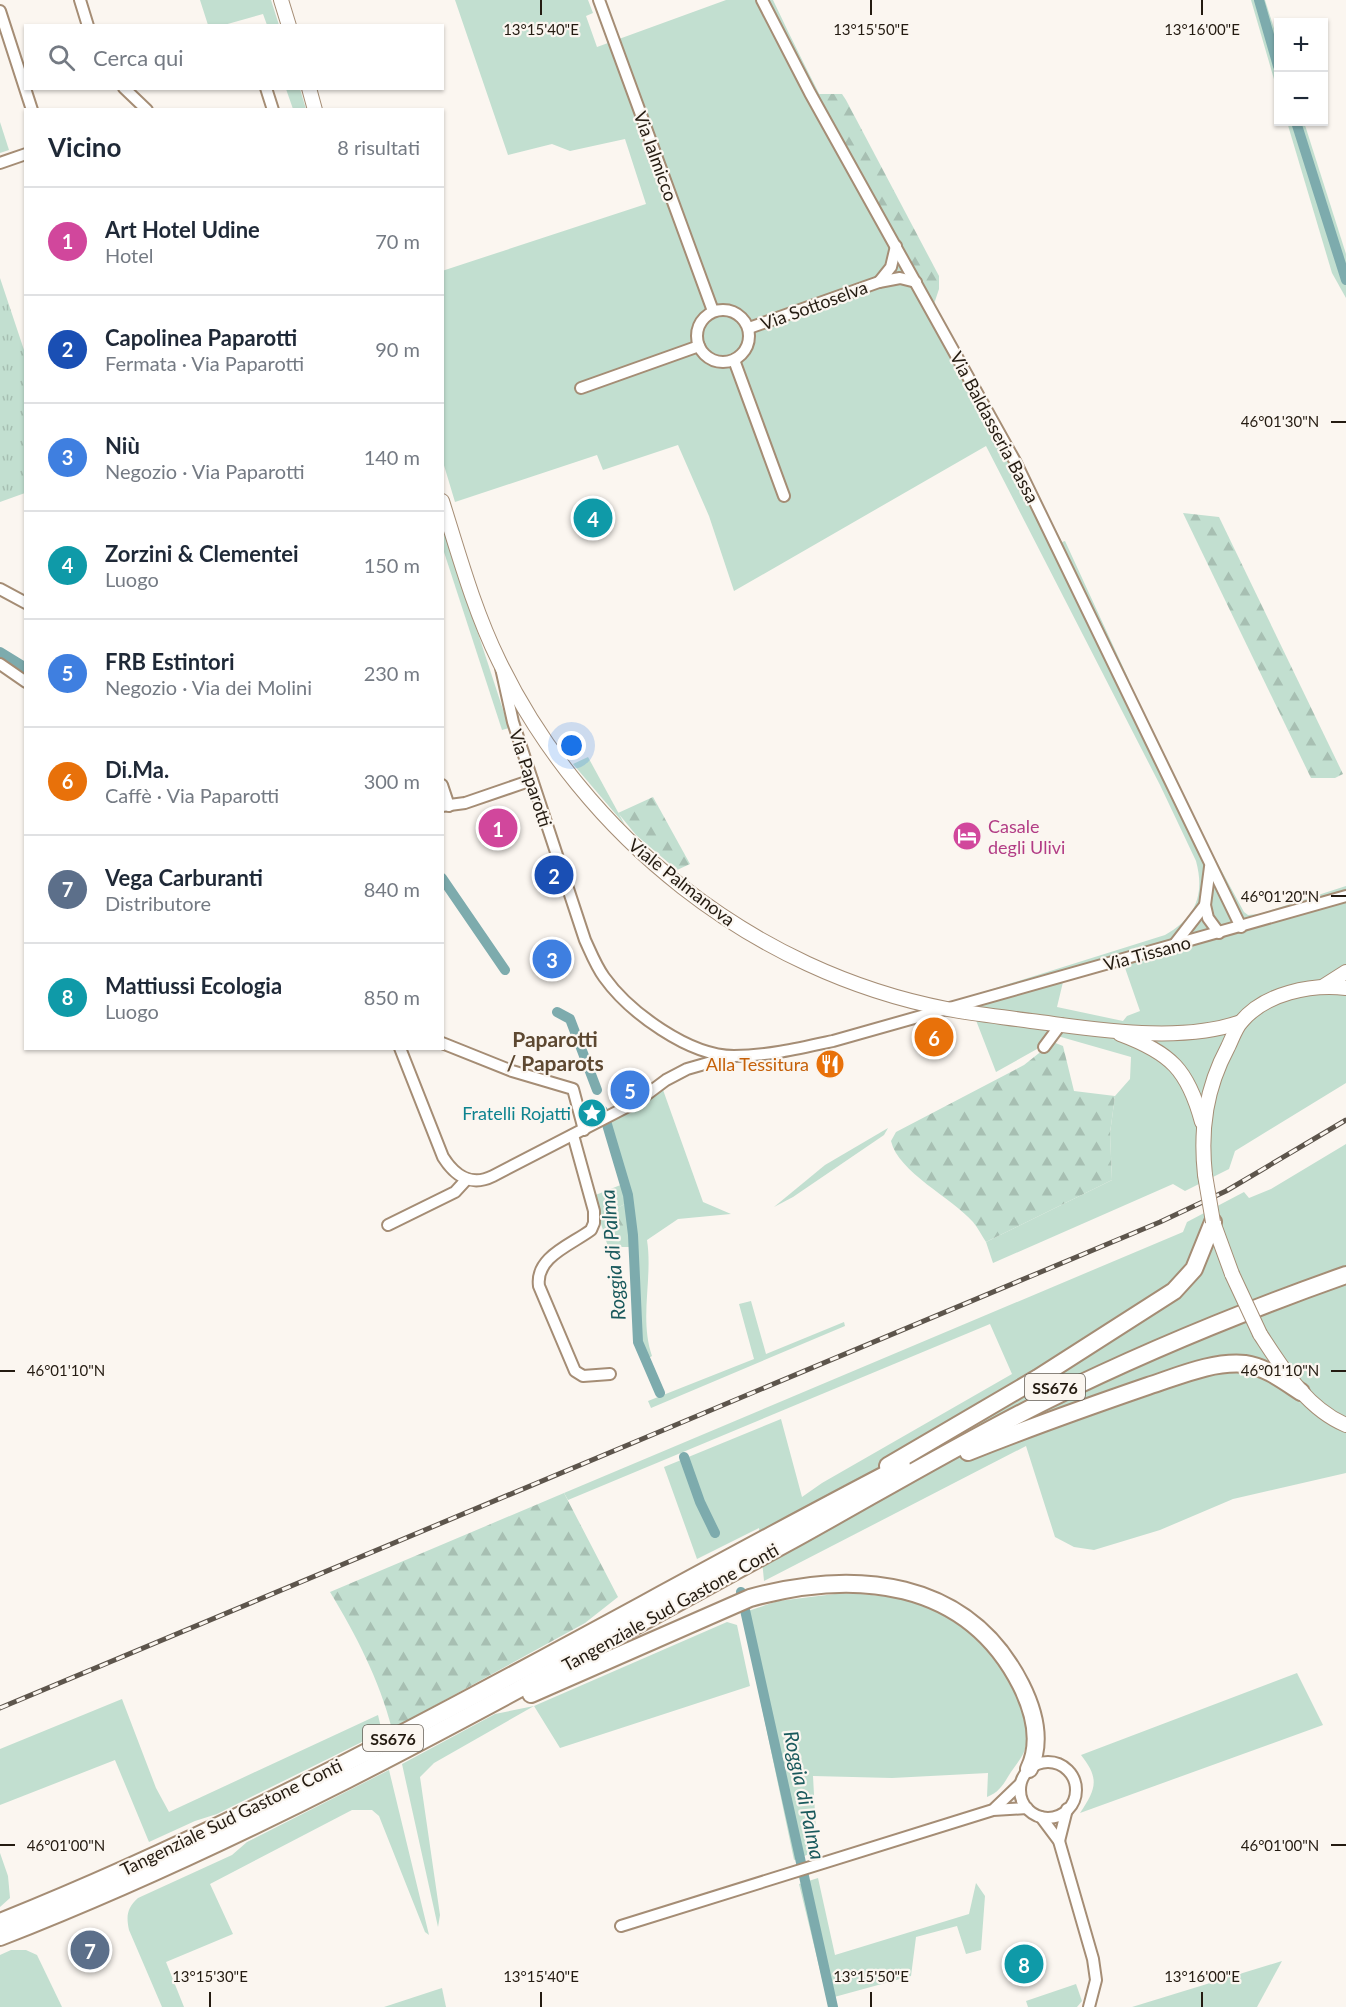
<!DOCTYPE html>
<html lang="it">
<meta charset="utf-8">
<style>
body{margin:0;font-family:Lato,sans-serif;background:#f2f2f3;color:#1f2937}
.controls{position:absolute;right:18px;top:18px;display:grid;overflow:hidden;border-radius:0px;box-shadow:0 2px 4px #0004}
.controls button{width:54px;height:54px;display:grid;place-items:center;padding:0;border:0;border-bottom:2px solid #e0e1e3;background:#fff;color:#1f2937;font:30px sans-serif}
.you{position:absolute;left:572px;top:746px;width:21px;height:21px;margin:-15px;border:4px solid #fff;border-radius:50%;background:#1a73e8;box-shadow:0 0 0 9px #1a73e833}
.badge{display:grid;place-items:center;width:39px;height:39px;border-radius:50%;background:#b45309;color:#fff;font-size:20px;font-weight:700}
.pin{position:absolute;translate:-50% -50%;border:3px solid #fff;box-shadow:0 2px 6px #0006}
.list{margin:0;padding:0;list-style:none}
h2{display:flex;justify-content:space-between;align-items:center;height:78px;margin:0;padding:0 24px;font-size:26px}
h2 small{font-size:20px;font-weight:400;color:#747a83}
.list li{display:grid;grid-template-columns:39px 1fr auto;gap:18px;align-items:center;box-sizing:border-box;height:108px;padding:0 24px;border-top:2px solid #e0e1e3}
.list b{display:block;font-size:22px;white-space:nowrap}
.list p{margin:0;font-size:20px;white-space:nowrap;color:#747a83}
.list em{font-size:20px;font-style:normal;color:#747a83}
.icon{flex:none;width:33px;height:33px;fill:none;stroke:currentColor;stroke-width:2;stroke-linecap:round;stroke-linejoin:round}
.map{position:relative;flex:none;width:1346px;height:2007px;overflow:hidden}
.search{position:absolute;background:#fff;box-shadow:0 2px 4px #0004;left:24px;top:24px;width:420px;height:66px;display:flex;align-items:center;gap:15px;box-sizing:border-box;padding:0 21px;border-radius:0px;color:#747a83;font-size:22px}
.panel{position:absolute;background:#fff;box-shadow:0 2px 4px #0004;left:24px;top:108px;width:420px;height:942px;border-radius:0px}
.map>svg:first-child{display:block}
</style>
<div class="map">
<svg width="1346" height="2007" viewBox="0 0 1346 2007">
<defs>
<pattern id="forest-firs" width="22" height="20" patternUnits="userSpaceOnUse" patternTransform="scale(1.5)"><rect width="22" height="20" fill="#c2dfd0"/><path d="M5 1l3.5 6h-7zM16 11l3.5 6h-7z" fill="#a7bfb2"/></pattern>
<pattern id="park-tufts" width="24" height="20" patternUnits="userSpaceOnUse" patternTransform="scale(1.5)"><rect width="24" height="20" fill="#c2dfd0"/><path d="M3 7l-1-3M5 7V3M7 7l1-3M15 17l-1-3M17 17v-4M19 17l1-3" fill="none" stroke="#a7bfb2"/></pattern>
</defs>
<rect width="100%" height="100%" fill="#fbf6f0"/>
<!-- grass -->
<g fill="#c2dfd0" fill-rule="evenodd">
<path d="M 200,0 L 271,0 L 279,25 L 267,25 L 263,14 L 224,25 L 208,25 Z"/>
<path d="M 455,0 L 588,0 L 593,13 L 586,16 L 597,47 L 726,0 L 773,0 C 860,185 969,360 1062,542 L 1065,541 L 1129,680 L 1127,681 L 1187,807 L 1244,912 L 1248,915 L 1259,914 L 1346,886 L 1346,1083 L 1235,1151 L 1229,1169 L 1185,1191 L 1173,1184 L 993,1263 L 986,1242 L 1112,1180 L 1110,1133 L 1115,1096 L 1130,1079 L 1131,1057 L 1047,1033 L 1037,1049 L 996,1072 L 967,997 L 1165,935 C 1196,918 1205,894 1196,861 L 1160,785 L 986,446 L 734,591 L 709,516 L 678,445 L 603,470 L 597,455 L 455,502 L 443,462 L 442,271 L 646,204 L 625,139 L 570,151 L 552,144 L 508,155 ZM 1124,965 L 1140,1011 L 1127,1016 L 1123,1021 L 1057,1007 L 1063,982 Z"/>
<path d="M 1251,0 L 1265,0 L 1278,41 L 1278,93 Z"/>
<path d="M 286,89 L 300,89 L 306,109 L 293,109 Z"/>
<path d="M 1287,122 L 1304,122 L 1346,254 L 1346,298 L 1332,273 Z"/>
<path d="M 442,523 L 509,728 L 502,730 L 443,549 Z"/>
<path d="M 588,757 L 625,825 L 573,764 Z"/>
<path d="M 662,1087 L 703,1202 L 731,1214 L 678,1219 L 647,1240 C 653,1279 639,1318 652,1356 L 647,1359 L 641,1342 L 634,1216 L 608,1122 Z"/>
<path d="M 888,1128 L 884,1135 L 793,1197 L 774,1207 L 825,1165 Z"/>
<path d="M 1346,1144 L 1346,1473 L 1233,1499 L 1160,1530 L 1094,1550 L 1074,1547 L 1055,1537 L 1026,1446 L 764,1581 L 759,1528 L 697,1559 L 664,1467 L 781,1419 L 802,1497 L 822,1483 L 1012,1374 L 990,1324 L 568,1500 L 564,1493 L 1183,1232 L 1187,1222 L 1244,1192 L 1249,1198 L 1271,1189 Z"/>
<path d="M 623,1184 L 627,1203 L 599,1217 L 593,1196 Z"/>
<path d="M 751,1301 L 766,1354 L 844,1322 L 845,1326 L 651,1408 L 648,1401 L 754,1359 L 739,1304 Z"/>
<path d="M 843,1593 C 881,1595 920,1598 953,1619 C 989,1642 1041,1706 1024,1752 C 1021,1759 1015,1766 1011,1772 C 1004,1783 1000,1792 987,1797 L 988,1773 L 892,1778 L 813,1776 L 817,1851 L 794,1860 L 742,1613 L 778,1601 Z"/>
<path d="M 727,1622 L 737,1625 L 750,1686 L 560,1748 L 534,1706 L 434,1763 L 420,1777 L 440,1915 L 438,1927 L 402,1764 L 495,1714 L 534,1706 Z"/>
<path d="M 1297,1673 L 1323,1725 L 1080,1813 C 1096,1789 1100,1779 1081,1755 Z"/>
<path d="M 122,1699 L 156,1788 L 169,1812 L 378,1715 L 382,1732 L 217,1814 L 195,1821 L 149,1842 L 115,1760 L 0,1805 L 0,1749 Z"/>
<path d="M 389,1770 L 429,1935 L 425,1932 L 379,1816 L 372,1810 L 352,1810 L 210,1884 L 233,1934 L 166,1962 L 184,2007 L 162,2007 L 129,1930 C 126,1916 127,1908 138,1898 L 232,1855 L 247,1842 Z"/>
<path d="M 0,1853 L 8,1876 L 10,1898 L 0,1907 Z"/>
<path d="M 818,1878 L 835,1955 L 969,1914 L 976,1883 L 985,1896 L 981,1950 L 966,1954 L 957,1926 L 916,1937 L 911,1976 L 827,1999 L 799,1884 Z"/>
<path d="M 11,1950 L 26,1950 L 37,1955 L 62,2007 L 0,2007 L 0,1955 Z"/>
<path d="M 1282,1961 L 1257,2007 L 1132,2007 Z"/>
<path d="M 1076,1984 L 1082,2001 L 1077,2007 L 1028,2007 L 1026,2001 Z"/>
<path d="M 442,1988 L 446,2007 L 384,2007 Z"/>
</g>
<!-- forest -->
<g fill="url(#forest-firs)">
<path d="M 818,94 L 842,94 L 846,100 L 939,276 L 939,289 L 934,304 Z"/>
<path d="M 1183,513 L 1219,517 L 1343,774 L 1335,778 L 1311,778 Z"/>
<path d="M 653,797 L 690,864 L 677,870 L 636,835 L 618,813 Z"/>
<path d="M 1053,1042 L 1063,1046 L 1074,1091 L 1115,1096 L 1110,1133 L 1112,1180 L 986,1242 C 982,1236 978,1228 973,1222 C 952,1198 898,1172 891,1141 L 896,1132 L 1024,1065 Z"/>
<path d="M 627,1203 L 630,1247 L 608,1247 L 599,1217 Z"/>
<path d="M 564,1493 L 618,1597 L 585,1623 L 392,1729 C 379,1679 356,1635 330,1592 Z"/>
</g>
<!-- park -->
<g fill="url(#park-tufts)">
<path d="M 0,122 L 9,150 L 0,153 Z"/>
<path d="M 0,278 L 25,353 L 25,493 L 0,502 Z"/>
</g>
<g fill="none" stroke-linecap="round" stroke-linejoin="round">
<!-- canal -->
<g stroke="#7dabad" stroke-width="10">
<path d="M 1259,0 L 1278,66"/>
<path d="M 1296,122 L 1346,280"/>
<path d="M 0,652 L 26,668"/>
<path d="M 442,878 L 505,970"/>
<path d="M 557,1012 L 570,1019 L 597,1090"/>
<path d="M 603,1111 L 628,1195 L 633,1235 L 638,1342 L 660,1393"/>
<path d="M 684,1457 L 700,1502 L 715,1533"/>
<path d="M 741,1592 L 833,2007"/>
</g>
<!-- minor casing -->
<g stroke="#a58d75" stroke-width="14">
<g id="minor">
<path d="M 80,0 L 88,26"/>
<path d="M 599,0 L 713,311"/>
<path d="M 762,0 L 810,93 L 1016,463 L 1241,927"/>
<path d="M 0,11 L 32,110"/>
<path d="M 124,88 L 147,110"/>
<path d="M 266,88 L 273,110"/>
<path d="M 0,163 L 26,154"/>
<path d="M 896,246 L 891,267 L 879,282 L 900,278 L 916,282"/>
<circle cx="723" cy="336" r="26"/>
<path d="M 749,328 L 879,282"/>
<path d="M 734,360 L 784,496"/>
<path d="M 581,388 L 699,346"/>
<path d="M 0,589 L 26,603"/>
<path d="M 0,664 L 26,682"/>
<path d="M 501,668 L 513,722 L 585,940 C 591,953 596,966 604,977 C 629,1012 689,1056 734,1056 C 767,1056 801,1048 833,1041 L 1346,896"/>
<path d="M 442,785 L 449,806"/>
<path d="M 442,806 L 465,803 L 532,780"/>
<path d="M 1205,905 L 1208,918 L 1219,933"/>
<path d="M 1174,945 L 1205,905 L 1210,867"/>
<path d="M 442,1043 L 512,1071 L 573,1089 L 584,1130"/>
<path d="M 1044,1047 L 1061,1024"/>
<path d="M 400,1048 L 443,1157 C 455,1176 471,1187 493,1176 L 638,1101 L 666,1080 L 687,1069 L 729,1057"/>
<path d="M 573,1135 L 594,1211 L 594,1223 L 591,1230 C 571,1245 535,1257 539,1286 L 575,1371 L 583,1376 L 610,1374"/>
<path d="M 388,1225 L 455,1192 L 466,1180"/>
<circle cx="1048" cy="1790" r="28"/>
<path d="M 995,1808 L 1020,1784"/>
<path d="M 1041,1817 L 1059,1841 L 1093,1959 L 1096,1980 L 1089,2007"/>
<path d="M 1059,1841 L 1067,1809"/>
<path d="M 621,1926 L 993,1810 L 1027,1808"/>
</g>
</g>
<!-- major casing -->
<g stroke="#a58d75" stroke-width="16">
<g id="major">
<path d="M 281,0 L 289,26"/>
<path d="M 309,88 L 315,110"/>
<path d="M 442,501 C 459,555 474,610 499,661 C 584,837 754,972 947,1009 C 975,1014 1003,1017 1031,1021 C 1096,1029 1179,1044 1241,1022"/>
<path d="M 1324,986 L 1346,972"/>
<path d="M 1120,1034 C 1171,1053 1188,1070 1202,1122"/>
<path d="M 1205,1175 C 1200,1129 1206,1088 1228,1047 C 1232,1039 1235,1029 1241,1022 C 1265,993 1311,984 1346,988"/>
<path d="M 1213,1222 L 1232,1274"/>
<path d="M 1260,1334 C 1283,1369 1306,1408 1346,1425"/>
</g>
</g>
<!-- highway casing -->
<g stroke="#a58d75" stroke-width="20">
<g id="highway">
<path d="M 968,1452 C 1028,1428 1087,1407 1148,1386 C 1179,1376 1212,1361 1245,1364 C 1266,1367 1284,1381 1301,1392"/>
<path d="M 888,1466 L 1038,1378 L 1174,1291 L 1194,1269 L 1213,1222"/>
<path d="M 531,1694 L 750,1598 C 854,1569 967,1578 1021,1685 C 1034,1711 1042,1742 1029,1769"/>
<path d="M 0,1922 C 313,1797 603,1621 902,1466"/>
<path d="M 0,1937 C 277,1829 535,1680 796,1538 C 879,1492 961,1443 1047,1400 C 1144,1352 1244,1311 1346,1275"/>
</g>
</g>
<!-- minor -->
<use href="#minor" stroke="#fff" stroke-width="10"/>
<!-- major -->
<use href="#major" stroke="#fff" stroke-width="14"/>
<!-- highway -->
<use href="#highway" stroke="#fff" stroke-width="16"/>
<!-- rail casing -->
<g stroke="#5d554c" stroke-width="5">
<path id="rail" d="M 0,1708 L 1160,1222 L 1226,1191 L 1346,1120"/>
</g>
<!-- rail -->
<use href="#rail" stroke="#fbf6f0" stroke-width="3" stroke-dasharray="9" stroke-linecap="butt"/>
<!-- major-bridge casing -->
<g stroke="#a58d75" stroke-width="16" stroke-linecap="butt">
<g id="major-bridge">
<path d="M 1205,1175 L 1213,1222"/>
<path d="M 1232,1274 L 1260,1334"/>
</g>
</g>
<!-- major-bridge -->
<use href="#major-bridge" stroke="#fff" stroke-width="14"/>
</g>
<!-- ticks -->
<path fill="none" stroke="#241b11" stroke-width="2" d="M 541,0 L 541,15M 871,0 L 871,15M 1202,0 L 1202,15M 1331,422 L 1346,422M 1331,896 L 1346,896M 0,1371 L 15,1371M 1331,1371 L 1346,1371M 0,1845 L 15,1845M 1331,1845 L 1346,1845M 210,1992 L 210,2007M 541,1992 L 541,2007M 871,1992 L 871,2007M 1202,1992 L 1202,2007"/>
<!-- icons -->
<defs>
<g id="hotel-disc" transform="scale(1.5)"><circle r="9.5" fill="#d1479c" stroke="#fbf6f0"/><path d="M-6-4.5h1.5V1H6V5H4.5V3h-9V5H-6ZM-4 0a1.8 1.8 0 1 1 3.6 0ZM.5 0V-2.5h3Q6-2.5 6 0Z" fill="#fff"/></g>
<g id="restaurant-disc" transform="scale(1.5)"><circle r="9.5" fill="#e8710a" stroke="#fbf6f0"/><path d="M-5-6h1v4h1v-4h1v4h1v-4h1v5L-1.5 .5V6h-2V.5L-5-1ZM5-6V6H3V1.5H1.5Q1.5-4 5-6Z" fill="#fff"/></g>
<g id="sight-disc" transform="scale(1.5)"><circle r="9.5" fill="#0f9aa8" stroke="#fbf6f0"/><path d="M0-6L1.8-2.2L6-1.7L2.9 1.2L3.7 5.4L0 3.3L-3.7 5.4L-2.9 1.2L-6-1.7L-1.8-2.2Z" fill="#fff"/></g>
</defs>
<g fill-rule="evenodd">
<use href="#hotel-disc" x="967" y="836"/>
<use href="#restaurant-disc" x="830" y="1064"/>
<use href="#sight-disc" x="592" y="1113"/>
</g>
<g text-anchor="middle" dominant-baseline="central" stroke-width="4.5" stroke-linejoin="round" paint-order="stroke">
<!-- shield labels -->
<g fill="#fbf6f0" stroke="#645d54" stroke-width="1.5">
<rect x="1025" y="1374" width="60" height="26" rx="4.5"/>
<rect x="363" y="1725" width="60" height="26" rx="4.5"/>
</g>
<g font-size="16" font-weight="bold" fill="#241b11">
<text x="1055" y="1387">SS676</text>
<text x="393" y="1738">SS676</text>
</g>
<!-- street labels -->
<g font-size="18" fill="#241b11" stroke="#fbf6f0">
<text transform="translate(656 156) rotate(70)">Via Ialmicco</text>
<text transform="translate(814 305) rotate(-20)">Via Sottoselva</text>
<text transform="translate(995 427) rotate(62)">Via Baldasseria Bassa</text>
<text transform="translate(531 778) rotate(72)">Via Paparotti</text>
<text transform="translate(682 882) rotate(38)">Viale Palmanova</text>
<text transform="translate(1147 953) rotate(-15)">Via Tissano</text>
<text transform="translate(670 1607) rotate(-29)">Tangenziale Sud Gastone Conti</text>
<text transform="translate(231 1817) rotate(-26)">Tangenziale Sud Gastone Conti</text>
</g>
<!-- hotel labels -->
<g font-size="18" fill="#b23c85" stroke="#fbf6f0" text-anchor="start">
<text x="988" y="826">Casale<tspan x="988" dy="21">degli Ulivi</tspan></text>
</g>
<!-- food labels -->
<g font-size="18" fill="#c56008" stroke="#fbf6f0" text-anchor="end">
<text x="809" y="1064">Alla Tessitura</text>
</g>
<!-- culture labels -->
<g font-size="18" fill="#0d838f" stroke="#fbf6f0" text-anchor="end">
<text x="571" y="1113">Fratelli Rojatti</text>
</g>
<!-- water labels -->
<g font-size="20" font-style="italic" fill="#19595c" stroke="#fbf6f0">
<text transform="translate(612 1255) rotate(-95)">Roggia di Palma</text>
<text transform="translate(805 1795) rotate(78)">Roggia di Palma</text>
</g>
<!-- quarter labels -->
<g font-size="21" font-weight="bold" fill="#5d4831" stroke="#fbf6f0">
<text x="555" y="1038">Paparotti<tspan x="555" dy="24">/ Paparots</tspan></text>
</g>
</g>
<g font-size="15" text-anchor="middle" fill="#241b11" stroke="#fbf6f0" stroke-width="4.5" stroke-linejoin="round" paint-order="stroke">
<text x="541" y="35">13°15'40"E</text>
<text x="871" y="35">13°15'50"E</text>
<text x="1202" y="35">13°16'00"E</text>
<text x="1280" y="427">46°01'30"N</text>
<text x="1280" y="902">46°01'20"N</text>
<text x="66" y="1376">46°01'10"N</text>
<text x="1280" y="1376">46°01'10"N</text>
<text x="66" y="1851">46°01'00"N</text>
<text x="1280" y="1851">46°01'00"N</text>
<text x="210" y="1982">13°15'30"E</text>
<text x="541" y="1982">13°15'40"E</text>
<text x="871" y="1982">13°15'50"E</text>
<text x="1202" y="1982">13°16'00"E</text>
</g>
</svg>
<div class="controls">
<button>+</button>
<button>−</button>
</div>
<div class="you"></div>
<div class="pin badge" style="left:498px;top:828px;background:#d1479c">1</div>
<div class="pin badge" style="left:554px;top:875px;background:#1a4fb4">2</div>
<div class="pin badge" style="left:552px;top:959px;background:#3f7fe0">3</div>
<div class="pin badge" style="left:593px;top:518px;background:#0f9aa8">4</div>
<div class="pin badge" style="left:630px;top:1090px;background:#3f7fe0">5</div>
<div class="pin badge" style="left:934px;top:1037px;background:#e8710a">6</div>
<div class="pin badge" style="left:90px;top:1950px;background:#5c6f8a">7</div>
<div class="pin badge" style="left:1024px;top:1964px;background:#0f9aa8">8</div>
<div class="search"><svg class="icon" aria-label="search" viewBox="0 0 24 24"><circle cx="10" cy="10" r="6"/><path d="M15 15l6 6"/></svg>Cerca qui</div>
<section class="panel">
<h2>Vicino<small>8 risultati</small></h2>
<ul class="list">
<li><span class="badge" style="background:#d1479c">1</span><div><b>Art Hotel Udine</b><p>Hotel</p></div><em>70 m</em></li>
<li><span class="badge" style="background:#1a4fb4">2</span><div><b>Capolinea Paparotti</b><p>Fermata · Via Paparotti</p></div><em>90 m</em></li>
<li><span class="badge" style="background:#3f7fe0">3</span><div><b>Niù</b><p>Negozio · Via Paparotti</p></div><em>140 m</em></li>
<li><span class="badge" style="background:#0f9aa8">4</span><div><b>Zorzini &amp; Clementei</b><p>Luogo</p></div><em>150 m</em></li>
<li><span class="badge" style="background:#3f7fe0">5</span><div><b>FRB Estintori</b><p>Negozio · Via dei Molini</p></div><em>230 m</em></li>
<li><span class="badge" style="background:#e8710a">6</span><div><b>Di.Ma.</b><p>Caffè · Via Paparotti</p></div><em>300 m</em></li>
<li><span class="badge" style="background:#5c6f8a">7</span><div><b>Vega Carburanti</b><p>Distributore</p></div><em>840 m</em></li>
<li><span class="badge" style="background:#0f9aa8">8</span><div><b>Mattiussi Ecologia</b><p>Luogo</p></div><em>850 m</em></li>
</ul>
</section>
</div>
